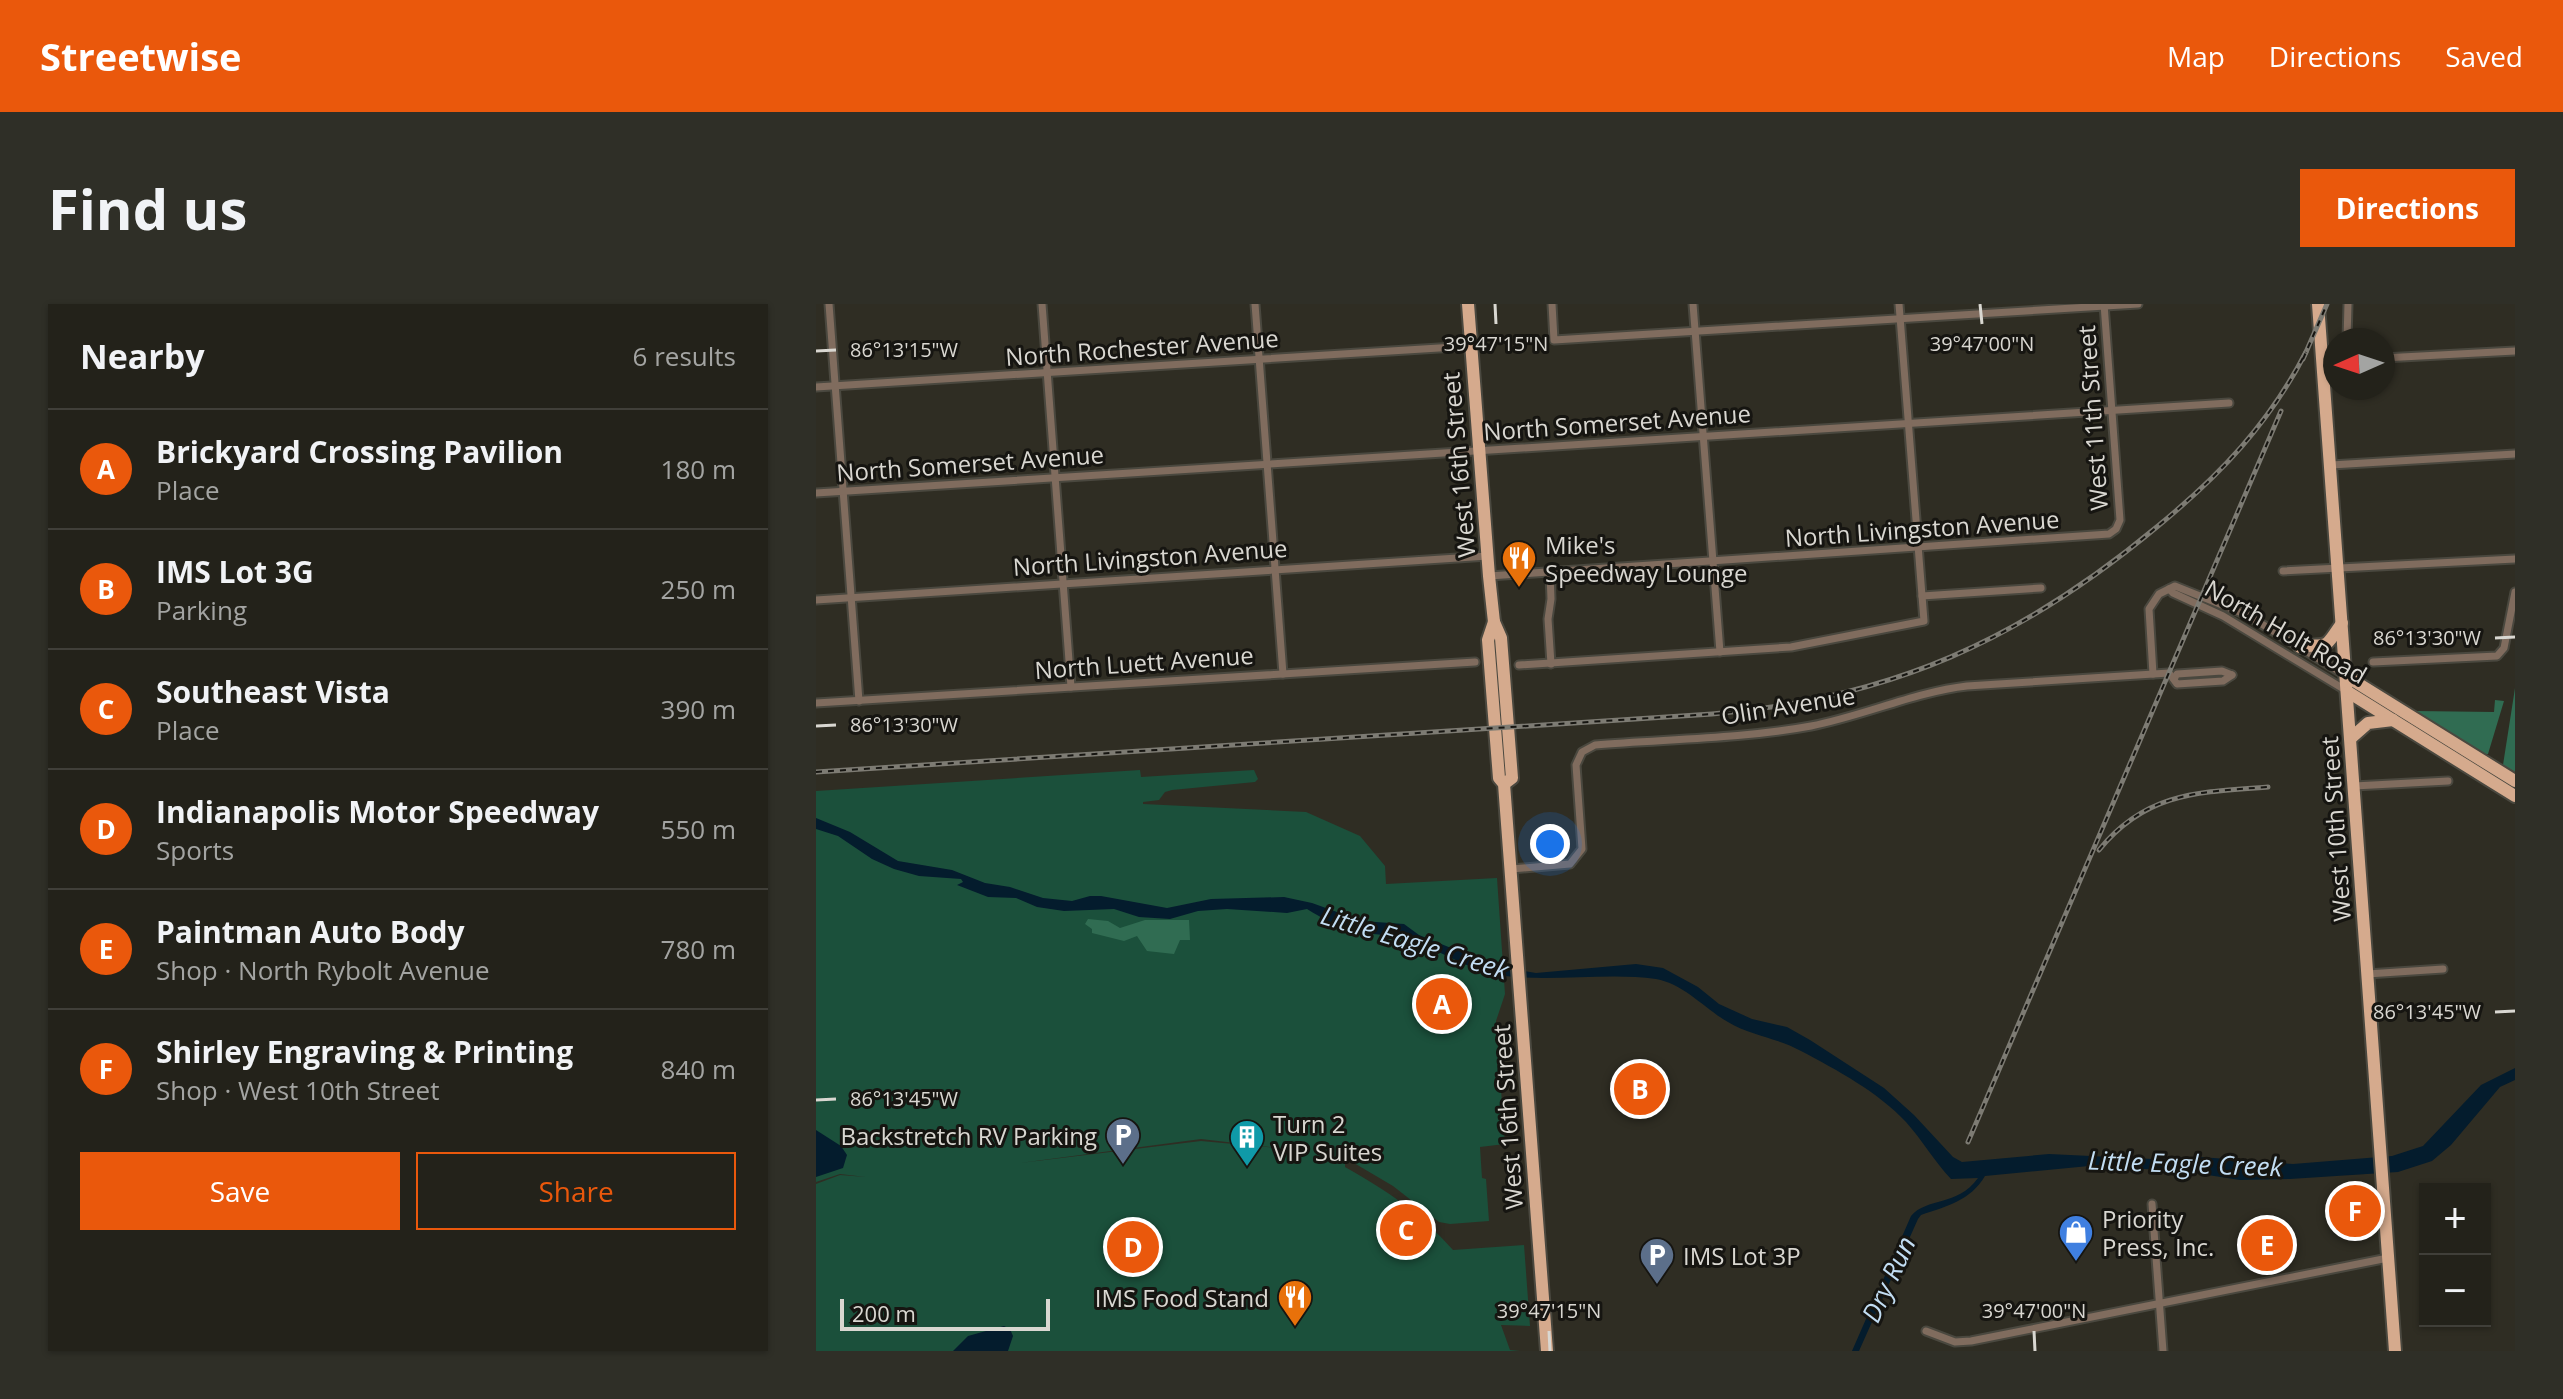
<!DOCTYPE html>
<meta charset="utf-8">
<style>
body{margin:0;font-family:"Open Sans",sans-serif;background:#2f2f27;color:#f1f3f6}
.controls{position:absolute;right:24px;bottom:24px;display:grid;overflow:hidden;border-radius:0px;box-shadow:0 2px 6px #0004}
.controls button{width:72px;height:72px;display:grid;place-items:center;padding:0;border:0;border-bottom:2px solid #403f39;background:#23221a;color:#f1f3f6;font:40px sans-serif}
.compass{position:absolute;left:1507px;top:24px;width:72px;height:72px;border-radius:50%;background:#23221a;box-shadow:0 2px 6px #0004;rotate:267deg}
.scale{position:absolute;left:24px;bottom:20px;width:210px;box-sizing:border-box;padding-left:8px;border:4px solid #d9d7d1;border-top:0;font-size:22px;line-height:28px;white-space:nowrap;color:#d9d7d1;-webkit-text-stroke:6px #161511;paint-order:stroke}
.you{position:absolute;left:734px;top:540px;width:28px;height:28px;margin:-20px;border:6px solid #fff;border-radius:50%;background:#1a73e8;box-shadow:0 0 0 12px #1a73e833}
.badge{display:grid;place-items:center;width:52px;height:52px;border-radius:50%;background:#ea580c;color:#fff;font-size:26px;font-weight:700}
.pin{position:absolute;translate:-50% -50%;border:4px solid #fff;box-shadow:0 2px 8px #0006}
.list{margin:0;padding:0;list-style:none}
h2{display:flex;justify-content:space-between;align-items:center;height:104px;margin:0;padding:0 32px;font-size:34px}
h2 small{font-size:26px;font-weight:400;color:#a3a4a2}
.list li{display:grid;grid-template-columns:52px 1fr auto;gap:24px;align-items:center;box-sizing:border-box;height:120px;padding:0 32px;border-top:2px solid #403f39}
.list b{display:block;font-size:30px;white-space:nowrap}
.list p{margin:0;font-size:26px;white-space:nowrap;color:#a3a4a2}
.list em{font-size:26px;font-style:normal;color:#a3a4a2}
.actions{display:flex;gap:16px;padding:24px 32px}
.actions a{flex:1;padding:18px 0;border:2px solid #ea580c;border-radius:0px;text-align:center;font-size:28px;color:#ea580c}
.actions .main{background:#ea580c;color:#fff}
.map{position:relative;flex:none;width:1699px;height:1047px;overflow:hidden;border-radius:0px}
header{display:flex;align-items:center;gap:48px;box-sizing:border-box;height:112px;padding:0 40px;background:#ea580c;color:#fff}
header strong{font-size:38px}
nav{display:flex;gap:44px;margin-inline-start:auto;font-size:28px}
.intro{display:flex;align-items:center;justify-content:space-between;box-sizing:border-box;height:192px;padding:0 48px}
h1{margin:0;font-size:56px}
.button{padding:20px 36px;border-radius:0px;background:#ea580c;color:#fff;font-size:28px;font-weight:700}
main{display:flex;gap:48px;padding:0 48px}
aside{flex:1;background:#23221a;border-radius:0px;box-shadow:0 2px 6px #0004}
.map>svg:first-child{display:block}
</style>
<header>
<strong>Streetwise</strong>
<nav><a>Map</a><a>Directions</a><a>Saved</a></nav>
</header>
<div class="intro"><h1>Find us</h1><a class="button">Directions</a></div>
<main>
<aside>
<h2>Nearby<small>6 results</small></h2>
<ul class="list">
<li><span class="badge">A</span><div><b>Brickyard Crossing Pavilion</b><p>Place</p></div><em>180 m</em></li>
<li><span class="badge">B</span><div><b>IMS Lot 3G</b><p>Parking</p></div><em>250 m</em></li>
<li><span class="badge">C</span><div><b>Southeast Vista</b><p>Place</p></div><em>390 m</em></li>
<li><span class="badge">D</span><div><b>Indianapolis Motor Speedway</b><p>Sports</p></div><em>550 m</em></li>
<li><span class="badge">E</span><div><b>Paintman Auto Body</b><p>Shop · North Rybolt Avenue</p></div><em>780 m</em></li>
<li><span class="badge">F</span><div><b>Shirley Engraving &amp; Printing</b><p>Shop · West 10th Street</p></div><em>840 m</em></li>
</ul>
<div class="actions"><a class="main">Save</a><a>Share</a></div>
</aside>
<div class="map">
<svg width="1699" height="1047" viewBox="0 0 1699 1047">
<rect width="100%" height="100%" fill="#2f2d23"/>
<!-- green -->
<path fill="#1b503b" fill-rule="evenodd" d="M 324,466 L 325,473 L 438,466 L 442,475 L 439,478 L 356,486 L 349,488 L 343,496 L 327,498 L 327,500 L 490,508 L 544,532 L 569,562 L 570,580 L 681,574 L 689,690 L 680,717 L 689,840 L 664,843 L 666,874 L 670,875 L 673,917 L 634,920 L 623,918 L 577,882 L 538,859 L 537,856 L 529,855 L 529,863 C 572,887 604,909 637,946 L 708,941 L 714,1022 L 685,1021 L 694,1046 L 704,1047 L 0,1047 L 0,880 L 24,871 L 50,873 L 24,870 L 0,878 L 0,487 ZM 385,835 L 472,845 L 385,837 L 204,859 Z"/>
<!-- forest -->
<g fill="#306c52">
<path d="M 1699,384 L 1699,468 L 1687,461 Z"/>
<path d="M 1679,396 L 1688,397 L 1672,450 L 1667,450 L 1599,407 L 1678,408 Z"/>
<path d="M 272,615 L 292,617 L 304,624 L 329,616 L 373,616 L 374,636 L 364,636 L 358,650 L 331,647 L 321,632 L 308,637 L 276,629 L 276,625 L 269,620 Z"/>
</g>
<!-- water -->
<g fill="#041c2d">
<path d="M 0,514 L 34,528 L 82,557 L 136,566 L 169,579 L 194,583 L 227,594 L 256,597 L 274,592 L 285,592 L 351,604 L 395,595 L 468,593 L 496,599 L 546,617 L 588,620 L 603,631 L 640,646 L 665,653 L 686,663 L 720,669 L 820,660 L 847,664 L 882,683 L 903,700 L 936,715 L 971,723 L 994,736 L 1068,784 L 1098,811 L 1137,853 L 1146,858 L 1233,850 L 1337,855 L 1384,853 L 1477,860 L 1576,852 L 1607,842 L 1665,781 L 1699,764 L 1699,776 L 1684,783 L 1635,841 L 1616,857 L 1582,868 L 1474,875 L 1424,876 L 1366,867 L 1273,862 L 1169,872 C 1154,897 1131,902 1105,911 L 1102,915 L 1043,1047 L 1036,1047 L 1095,912 C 1111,893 1141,903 1162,874 L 1135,875 C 1119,858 1106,836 1090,818 C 1062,788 1021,766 985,747 C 962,734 935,732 912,718 C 889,705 868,680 840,675 C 793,668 739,678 689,672 C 655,668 625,646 593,636 C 576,630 558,631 540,628 C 522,624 506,614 491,605 L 471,609 L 411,605 L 382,607 L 354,615 L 323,613 L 298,605 L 248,607 L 221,603 L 200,594 L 172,593 L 141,581 L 147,578 L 145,575 L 103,572 L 78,565 L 56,555 L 22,532 L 0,525 Z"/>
<path d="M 0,826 L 25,842 L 31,851 L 27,864 L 0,873 Z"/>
<path d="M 188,1022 L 194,1025 L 197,1032 L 192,1047 L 137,1047 L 152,1032 Z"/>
</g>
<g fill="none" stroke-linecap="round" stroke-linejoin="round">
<!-- street casing -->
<g stroke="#4a483f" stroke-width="11">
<g id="street">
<path d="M 13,0 L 43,397"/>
<path d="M 226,0 L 255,383"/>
<path d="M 439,0 L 467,370"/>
<path d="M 736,0 L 738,36 L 1322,0"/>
<path d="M 877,0 L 904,348"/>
<path d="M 1531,36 L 1532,0"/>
<path d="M 1567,54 L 1699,47"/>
<path d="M 0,83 L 655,42"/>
<path d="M 1515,161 L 1699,150"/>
<path d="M 0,189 L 1413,99"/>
<path d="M 1467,267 L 1699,255"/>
<path d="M 734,269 L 735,295 L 732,315 L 735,360"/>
<path d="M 673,272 L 1293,230 L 1300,225 L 1304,216 L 1288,0"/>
<path d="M 1353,285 L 1357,289 L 1407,312 L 1531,387"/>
<path d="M 1106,292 L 1225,284"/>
<path d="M 0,296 L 672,252"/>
<path d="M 1557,358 L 1681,352 L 1688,344 L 1699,288"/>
<path d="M 703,361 L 975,343 L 1108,317 L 1083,0"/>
<path d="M 1337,370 L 1333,305 L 1343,290 L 1359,282 L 1431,311 L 1529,371"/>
<path d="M 1358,375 L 1361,370 L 1406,367 L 1416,371"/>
<path d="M 0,399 L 659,358"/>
<path d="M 1538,482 L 1632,477"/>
<path d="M 695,565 L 754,560 L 766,545 L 760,461 L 766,448 L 779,441 C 851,435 924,435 995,422 C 1047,412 1099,388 1151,382 L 1353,369 L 1361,380 L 1407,377 L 1416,371"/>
<path d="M 1551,670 L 1627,665"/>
<path d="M 1336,900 L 1347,1047"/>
<path d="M 1110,1027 L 1139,1038 L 1155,1037 L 1572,954"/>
</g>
</g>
<!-- primary casing -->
<g stroke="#4a483f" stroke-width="16">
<g id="primary">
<path d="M 652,0 L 673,272 L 678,318 L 685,334 L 696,474 L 688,480"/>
<path d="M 1502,0 L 1579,1047"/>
<path d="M 678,318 L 672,336 L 683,474 L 688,480 L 731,1047"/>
<path d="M 1484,343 C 1515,339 1507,347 1526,319"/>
<path d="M 1530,372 L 1699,477"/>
<path d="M 1532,388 L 1699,492"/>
<path d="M 1535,434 L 1552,419 L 1577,416"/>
</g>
</g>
<!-- street -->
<use href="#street" stroke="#806c5e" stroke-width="7"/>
<!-- primary -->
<use href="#primary" stroke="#d5aa8d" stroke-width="12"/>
<!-- rail casing -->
<g stroke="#7d7b73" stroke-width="5">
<g id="rail">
<path d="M 1487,55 L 1511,0"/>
<path d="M 0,468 L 896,410 C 1074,395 1205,336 1342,222 C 1404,171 1453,120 1490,48"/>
<path d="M 1283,546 C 1330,488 1383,488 1452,483"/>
<path d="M 1152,838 L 1465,107"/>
</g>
</g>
<!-- rail -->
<use href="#rail" stroke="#161511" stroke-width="2" stroke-dasharray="6" stroke-linecap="butt"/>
</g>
<!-- ticks -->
<path fill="none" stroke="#d9d7d1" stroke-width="3" d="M 679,0 L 680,20M 1164,0 L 1166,20M 0,47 L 20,46M 1679,334 L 1699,333M 0,422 L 20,421M 1679,708 L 1699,707M 0,796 L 20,795M 733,1027 L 734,1047M 1218,1027 L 1219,1047"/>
<!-- icons -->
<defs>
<g id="restaurant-pin" transform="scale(1.8)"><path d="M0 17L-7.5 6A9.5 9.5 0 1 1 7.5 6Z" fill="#e8710a" stroke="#161511"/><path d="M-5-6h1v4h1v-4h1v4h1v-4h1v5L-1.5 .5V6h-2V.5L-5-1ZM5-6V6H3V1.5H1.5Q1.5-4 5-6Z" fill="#fff"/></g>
<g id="parking-pin" transform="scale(1.8)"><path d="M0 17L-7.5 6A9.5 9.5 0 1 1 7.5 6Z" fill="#5c6f8a" stroke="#161511"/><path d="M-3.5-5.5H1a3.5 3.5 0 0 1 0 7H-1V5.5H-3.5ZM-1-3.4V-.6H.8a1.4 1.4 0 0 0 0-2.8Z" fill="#fff"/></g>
<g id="building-pin" transform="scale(1.8)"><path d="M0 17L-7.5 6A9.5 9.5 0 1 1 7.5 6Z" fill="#0f9aa8" stroke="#161511"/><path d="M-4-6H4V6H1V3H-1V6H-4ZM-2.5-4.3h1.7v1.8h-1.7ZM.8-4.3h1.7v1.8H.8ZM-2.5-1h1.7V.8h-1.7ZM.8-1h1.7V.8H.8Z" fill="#fff"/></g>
<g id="shop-pin" transform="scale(1.8)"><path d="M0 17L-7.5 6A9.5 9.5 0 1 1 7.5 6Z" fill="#3f7fe0" stroke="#161511"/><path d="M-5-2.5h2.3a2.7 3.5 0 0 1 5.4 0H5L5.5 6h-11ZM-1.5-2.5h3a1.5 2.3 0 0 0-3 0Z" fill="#fff"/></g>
</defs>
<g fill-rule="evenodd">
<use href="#restaurant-pin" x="703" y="254"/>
<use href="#parking-pin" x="307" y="831"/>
<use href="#building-pin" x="431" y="833"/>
<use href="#shop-pin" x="1260" y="928"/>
<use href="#parking-pin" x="841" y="951"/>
<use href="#restaurant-pin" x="479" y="993"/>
</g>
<g text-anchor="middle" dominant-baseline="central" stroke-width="6" stroke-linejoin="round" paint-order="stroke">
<!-- street labels -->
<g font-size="24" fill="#d9d7d1" stroke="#161511">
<text transform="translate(326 43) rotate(-4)">North Rochester Avenue</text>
<text transform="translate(1276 114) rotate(-94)">West 11th Street</text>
<text transform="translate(801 118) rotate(-4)">North Somerset Avenue</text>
<text transform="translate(154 159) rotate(-4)">North Somerset Avenue</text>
<text transform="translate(642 161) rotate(-95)">West 16th Street</text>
<text transform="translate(1106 224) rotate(-4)">North Livingston Avenue</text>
<text transform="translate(334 253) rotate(-4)">North Livingston Avenue</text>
<text transform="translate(1470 327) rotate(30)">North Holt Road</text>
<text transform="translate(328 358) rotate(-4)">North Luett Avenue</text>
<text transform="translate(972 401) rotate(-9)">Olin Avenue</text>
<text transform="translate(1519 525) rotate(-94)">West 10th Street</text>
<text transform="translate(691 813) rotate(-94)">West 16th Street</text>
</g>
<!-- poi labels -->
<g font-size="24" fill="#d9d7d1" stroke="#161511" text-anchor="start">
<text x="729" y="240">Mike's<tspan x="729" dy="28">Speedway Lounge</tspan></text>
<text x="457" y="819">Turn 2<tspan x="457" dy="28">VIP Suites</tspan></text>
<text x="281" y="831" text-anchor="end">Backstretch RV Parking</text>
<text x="1286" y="914">Priority<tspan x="1286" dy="28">Press, Inc.</tspan></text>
<text x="867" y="951">IMS Lot 3P</text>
<text x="453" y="993" text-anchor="end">IMS Food Stand</text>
</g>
<!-- water labels -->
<g font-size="26" font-style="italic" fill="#c2ddf3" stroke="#161511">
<text transform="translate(599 638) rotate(17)">Little Eagle Creek</text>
<text transform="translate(1369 859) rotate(2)">Little Eagle Creek</text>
<text transform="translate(1072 975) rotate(-65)">Dry Run</text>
</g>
</g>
<g font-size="20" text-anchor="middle" fill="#d9d7d1" stroke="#161511" stroke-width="6" stroke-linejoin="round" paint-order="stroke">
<text x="680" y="47">39°47'15"N</text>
<text x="1166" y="47">39°47'00"N</text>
<text x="88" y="53">86°13'15"W</text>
<text x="1611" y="341">86°13'30"W</text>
<text x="88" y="428">86°13'30"W</text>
<text x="1611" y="715">86°13'45"W</text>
<text x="88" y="802">86°13'45"W</text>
<text x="733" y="1014">39°47'15"N</text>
<text x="1218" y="1014">39°47'00"N</text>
</g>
</svg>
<div class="controls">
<button>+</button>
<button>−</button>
</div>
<svg class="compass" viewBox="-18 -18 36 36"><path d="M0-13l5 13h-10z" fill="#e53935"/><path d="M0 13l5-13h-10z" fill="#a3a4a2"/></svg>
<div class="scale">200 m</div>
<div class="you"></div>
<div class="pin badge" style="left:626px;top:700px">A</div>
<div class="pin badge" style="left:824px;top:785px">B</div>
<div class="pin badge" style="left:590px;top:926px">C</div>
<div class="pin badge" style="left:317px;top:943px">D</div>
<div class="pin badge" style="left:1451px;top:941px">E</div>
<div class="pin badge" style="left:1539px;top:907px">F</div>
</div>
</main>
